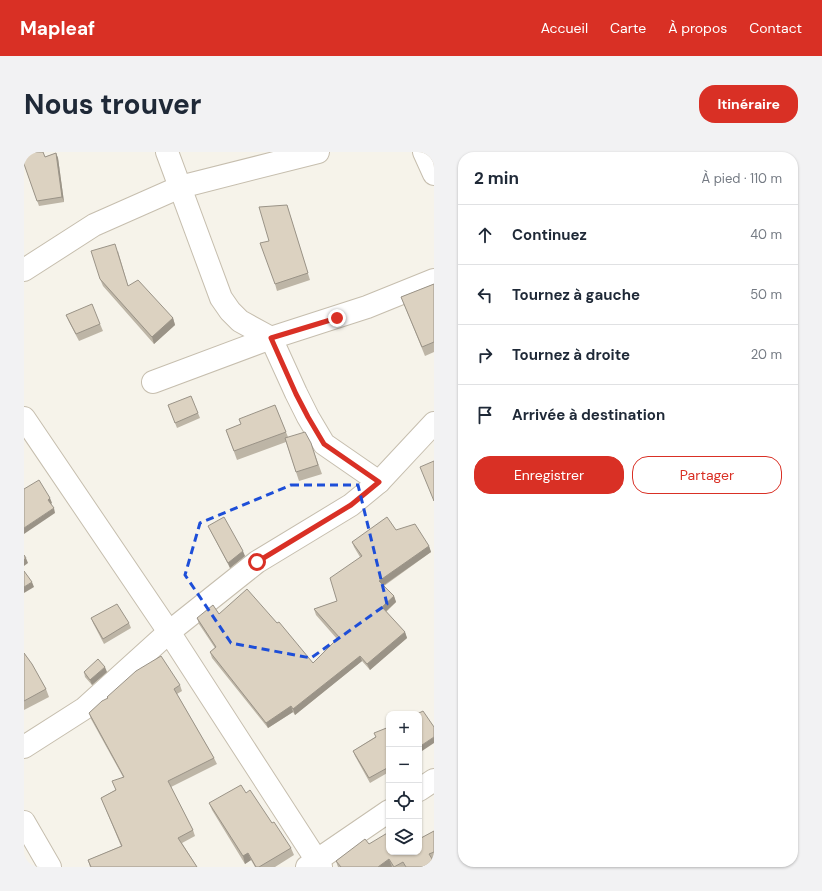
<!DOCTYPE html>
<html lang="fr">
<meta charset="utf-8">
<style>
body{margin:0;font-family:"DM Sans",sans-serif;background:#f2f2f3;color:#1f2937}
.controls{position:absolute;right:12px;bottom:12px;display:grid;overflow:hidden;border-radius:8px;box-shadow:0 1px 3px #0004}
.controls button{width:36px;height:36px;display:grid;place-items:center;padding:0;border:0;border-bottom:1px solid #e0e1e3;background:#fff;color:#1f2937;font:20px sans-serif}
.stop{position:absolute;width:12px;height:12px;margin:-9px;border:3px solid #d93025;border-radius:50%;background:#fff}
.stop.end{background:#d93025;border-color:#fff;box-shadow:0 1px 4px #0008}
.list{margin:0;padding:0;list-style:none}
h2{display:flex;justify-content:space-between;align-items:center;height:52px;margin:0;padding:0 16px;font-size:17px}
h2 small{font-size:13px;font-weight:400;color:#747a83}
.list li{display:grid;grid-template-columns:26px 1fr auto;gap:12px;align-items:center;box-sizing:border-box;height:60px;padding:0 16px;border-top:1px solid #e0e1e3}
.list b{display:block;font-size:15px;white-space:nowrap}
.list em{font-size:13px;font-style:normal;color:#747a83}
.actions{display:flex;gap:8px;padding:12px 16px}
.actions a{flex:1;padding:9px 0;border:1px solid #d93025;border-radius:16px;text-align:center;font-size:14px;color:#d93025}
.actions .main{background:#d93025;color:#fff}
.icon{flex:none;width:22px;height:22px;fill:none;stroke:currentColor;stroke-width:2;stroke-linecap:round;stroke-linejoin:round}
.map{position:relative;flex:none;width:410px;height:715px;overflow:hidden;border-radius:16px}
header{display:flex;align-items:center;gap:24px;box-sizing:border-box;height:56px;padding:0 20px;background:#d93025;color:#fff}
header strong{font-size:19px}
nav{display:flex;gap:22px;margin-inline-start:auto;font-size:14px}
.intro{display:flex;align-items:center;justify-content:space-between;box-sizing:border-box;height:96px;padding:0 24px}
h1{margin:0;font-size:28px}
.button{padding:10px 18px;border-radius:16px;background:#d93025;color:#fff;font-size:14px;font-weight:700}
main{display:flex;gap:24px;padding:0 24px}
aside{flex:1;background:#fff;border-radius:16px;box-shadow:0 1px 3px #0004}
.map>svg:first-child{display:block}
</style>
<header>
<strong>Mapleaf</strong>
<nav><a>Accueil</a><a>Carte</a><a>À propos</a><a>Contact</a></nav>
</header>
<div class="intro"><h1>Nous trouver</h1><a class="button">Itinéraire</a></div>
<main>
<div class="map">
<svg width="410" height="715" viewBox="0 0 410 715">
<rect width="100%" height="100%" fill="#f6f3ea"/>
<g fill="none" stroke-linecap="round" stroke-linejoin="round">
<!-- minor casing -->
<g stroke="#c6beae" stroke-width="24">
<g id="minor">
<path d="M 143,0 L 197,146 L 206,159 L 216,169 L 247,186 L 272,241 L 284,265 L 300,292 L 355,330"/>
<path d="M 400,0 L 410,22"/>
<path d="M 0,118 L 70,73 L 156,35 L 294,0"/>
<path d="M 129,230 L 247,186 L 343,155 L 410,128"/>
<path d="M 0,266 L 145,480 L 297,715"/>
<path d="M 0,595 L 61,556 L 145,480 L 233,410 L 327,353 L 355,330 L 410,271"/>
<path d="M 395,638 L 410,628"/>
<path d="M 0,670 L 26,715"/>
<path d="M 283,715 L 365,659"/>
</g>
</g>
<!-- minor -->
<use href="#minor" stroke="#fff" stroke-width="22"/>
</g>
<!-- wall -->
<g fill="#bdb5a6">
<path d="M 32,1 L 34,6 L 40,50 L 15,54 L 0,12 Z"/>
<path d="M 263,53 L 286,128 L 253,139 L 251,132 L 245,89 Z"/>
<path d="M 94,99 L 104,134 L 149,166 L 151,173 L 130,192 L 79,134 L 76,127 Z"/>
<path d="M 410,132 L 410,200 L 401,204 L 377,145 Z"/>
<path d="M 42,163 L 76,172 L 79,179 L 55,189 L 45,170 Z"/>
<path d="M 144,253 L 174,261 L 176,266 L 153,276 Z"/>
<path d="M 251,253 L 264,285 L 290,300 L 298,322 L 275,329 L 262,290 L 213,308 L 202,278 L 217,272 Z"/>
<path d="M 184,374 L 221,404 L 206,416 L 186,378 Z"/>
<path d="M 372,378 L 405,394 L 407,400 L 360,434 L 370,444 L 372,450 L 362,460 L 381,480 L 383,486 L 346,518 L 338,509 L 271,563 L 269,560 L 244,576 L 188,506 L 186,500 L 191,496 L 175,472 L 173,466 L 195,462 L 289,511 L 313,487 L 292,463 L 290,457 L 313,449 L 336,405 L 330,395 L 328,390 Z"/>
<path d="M 67,466 L 105,471 L 107,476 L 80,492 L 69,471 Z"/>
<path d="M 0,501 L 22,537 L 25,545 L 0,558 Z"/>
<path d="M 60,520 L 83,520 L 68,533 L 61,525 Z"/>
<path d="M 156,533 L 158,539 L 153,542 L 190,606 L 193,612 L 147,635 L 169,678 L 171,684 L 158,691 L 173,715 L 66,715 L 64,708 L 97,694 L 77,646 L 91,638 L 99,625 L 67,567 L 65,561 L 83,547 L 83,545 Z"/>
<path d="M 365,575 L 365,620 L 346,631 L 331,604 L 329,599 L 351,585 Z"/>
<path d="M 222,641 L 248,671 L 267,696 L 270,703 L 251,715 L 231,715 L 227,708 L 221,712 L 188,658 L 185,651 Z"/>
<path d="M 410,679 L 410,715 L 314,715 L 312,709 L 345,692 L 397,686 Z"/>
</g>
<!-- shaded-wall -->
<g fill="#9a9387">
<path d="M 32,1 L 34,6 L 40,50 L 38,45 Z"/>
<path d="M 149,166 L 151,173 L 130,192 L 128,185 Z"/>
<path d="M 26,346 L 28,351 L 26,353 L 24,348 Z"/>
<path d="M 30,356 L 31,361 L 0,382 L 0,376 Z"/>
<path d="M 405,394 L 407,400 L 357,435 L 355,429 Z"/>
<path d="M 219,399 L 221,404 L 206,416 L 204,411 Z"/>
<path d="M 2,406 L 4,411 L 0,414 L 0,408 Z"/>
<path d="M 8,430 L 10,435 L 0,441 L 0,435 Z"/>
<path d="M 370,444 L 372,450 L 360,461 L 358,455 Z"/>
<path d="M 381,480 L 383,486 L 346,518 L 343,512 Z"/>
<path d="M 336,504 L 338,509 L 271,563 L 269,557 Z"/>
<path d="M 81,515 L 83,520 L 68,533 L 66,528 Z"/>
<path d="M 267,554 L 269,560 L 244,576 L 242,571 Z"/>
<path d="M 410,585 L 410,591 L 395,601 L 395,595 Z"/>
<path d="M 224,701 L 227,708 L 221,712 L 219,704 Z"/>
<path d="M 365,707 L 368,715 L 354,715 Z"/>
</g>
<!-- building -->
<g fill="#dcd2c1" stroke="#9a9387">
<path d="M 0,0 L 19,0 L 21,5 L 32,1 L 38,45 L 13,49 L 0,12 Z"/>
<path d="M 263,53 L 284,121 L 251,132 L 236,91 L 245,89 L 235,55 Z"/>
<path d="M 91,92 L 104,134 L 114,128 L 149,166 L 128,185 L 76,127 L 67,99 Z"/>
<path d="M 410,132 L 410,190 L 398,195 L 377,145 Z"/>
<path d="M 68,152 L 76,172 L 52,182 L 42,163 Z"/>
<path d="M 167,244 L 174,261 L 151,271 L 144,253 Z"/>
<path d="M 251,253 L 262,280 L 210,299 L 202,278 L 217,272 L 215,267 Z"/>
<path d="M 281,280 L 287,291 L 294,313 L 272,320 L 261,286 Z"/>
<path d="M 410,309 L 410,349 L 396,315 Z"/>
<path d="M 15,328 L 26,346 L 24,348 L 30,356 L 0,376 L 0,337 Z"/>
<path d="M 200,365 L 219,399 L 204,411 L 184,374 Z"/>
<path d="M 363,365 L 372,378 L 391,372 L 405,394 L 355,429 L 370,444 L 358,455 L 381,480 L 343,512 L 336,504 L 269,557 L 267,554 L 242,571 L 186,500 L 192,495 L 173,466 L 189,453 L 195,462 L 223,437 L 253,471 L 255,470 L 289,511 L 315,485 L 290,457 L 313,449 L 306,426 L 338,404 L 328,390 Z"/>
<path d="M 0,403 L 2,406 L 0,408 Z"/>
<path d="M 0,419 L 8,430 L 0,435 Z"/>
<path d="M 93,452 L 105,471 L 79,487 L 67,466 Z"/>
<path d="M 0,501 L 8,512 L 22,537 L 0,549 Z"/>
<path d="M 137,504 L 156,533 L 150,537 L 190,606 L 144,629 L 169,678 L 154,686 L 173,715 L 67,715 L 64,708 L 98,694 L 77,646 L 92,638 L 88,629 L 100,625 L 65,561 L 78,549 L 84,546 L 83,545 L 112,519 Z"/>
<path d="M 74,507 L 81,515 L 66,528 L 60,520 Z"/>
<path d="M 399,559 L 410,575 L 410,585 L 395,595 L 395,562 L 393,562 Z"/>
<path d="M 365,575 L 365,615 L 345,626 L 329,599 L 352,585 L 350,581 Z"/>
<path d="M 217,633 L 222,641 L 226,638 L 248,671 L 250,670 L 267,696 L 235,715 L 232,715 L 224,701 L 219,704 L 185,651 Z"/>
<path d="M 410,679 L 410,700 L 405,702 L 410,710 L 410,715 L 382,715 L 379,710 L 370,715 L 365,707 L 354,715 L 317,715 L 312,709 L 341,687 L 345,692 L 365,680 L 365,700 L 395,700 L 395,684 L 397,686 Z"/>
</g>
<g fill="none" stroke-linecap="round" stroke-linejoin="round">
<!-- route -->
<path stroke="#d93025" stroke-width="5" d="M 233,410 L 327,353 L 355,330 L 300,292 L 284,265 L 272,242 L 247,186 L 313,166"/>
</g>
<!-- marked area -->
<path fill="none" stroke="#1d4ed8" stroke-width="3" stroke-dasharray="8 5" stroke-linejoin="round" d="M 267,333 L 334,333 L 363,452 L 287,506 L 207,491 L 161,423 L 176,371 Z"/>
</svg>
<div class="controls">
<button>+</button>
<button>−</button>
<button><svg class="icon" aria-label="locate" viewBox="0 0 24 24"><circle cx="12" cy="12" r="6"/><path d="M12 2v4M12 18v4M2 12h4M18 12h4"/></svg></button>
<button><svg class="icon" aria-label="layers" viewBox="0 0 24 24"><path d="M12 4l9 5-9 5-9-5zM3 14l9 5 9-5"/></svg></button>
</div>
<div class="stop" style="left:233px;top:410px"></div>
<div class="stop end" style="left:313px;top:166px"></div>
</div>
<aside>
<h2>2 min<small>À pied · 110 m</small></h2>
<ul class="list">
<li><svg class="icon" aria-label="ahead" viewBox="0 0 24 24"><path d="M12 20V5M6 11l6-6 6 6"/></svg><div><b>Continuez</b></div><em>40 m</em></li>
<li><svg class="icon" aria-label="left" viewBox="0 0 24 24"><path d="M17 20v-9H6M10 6l-5 5 5 5"/></svg><div><b>Tournez à gauche</b></div><em>50 m</em></li>
<li><svg class="icon" aria-label="right" viewBox="0 0 24 24"><path d="M7 20v-9h11M14 6l5 5-5 5"/></svg><div><b>Tournez à droite</b></div><em>20 m</em></li>
<li><svg class="icon" aria-label="arrive" viewBox="0 0 24 24"><path d="M6 21V4h12l-3 4 3 4H6"/></svg><div><b>Arrivée à destination</b></div></li>
</ul>
<div class="actions"><a class="main">Enregistrer</a><a>Partager</a></div>
</aside>
</main>
